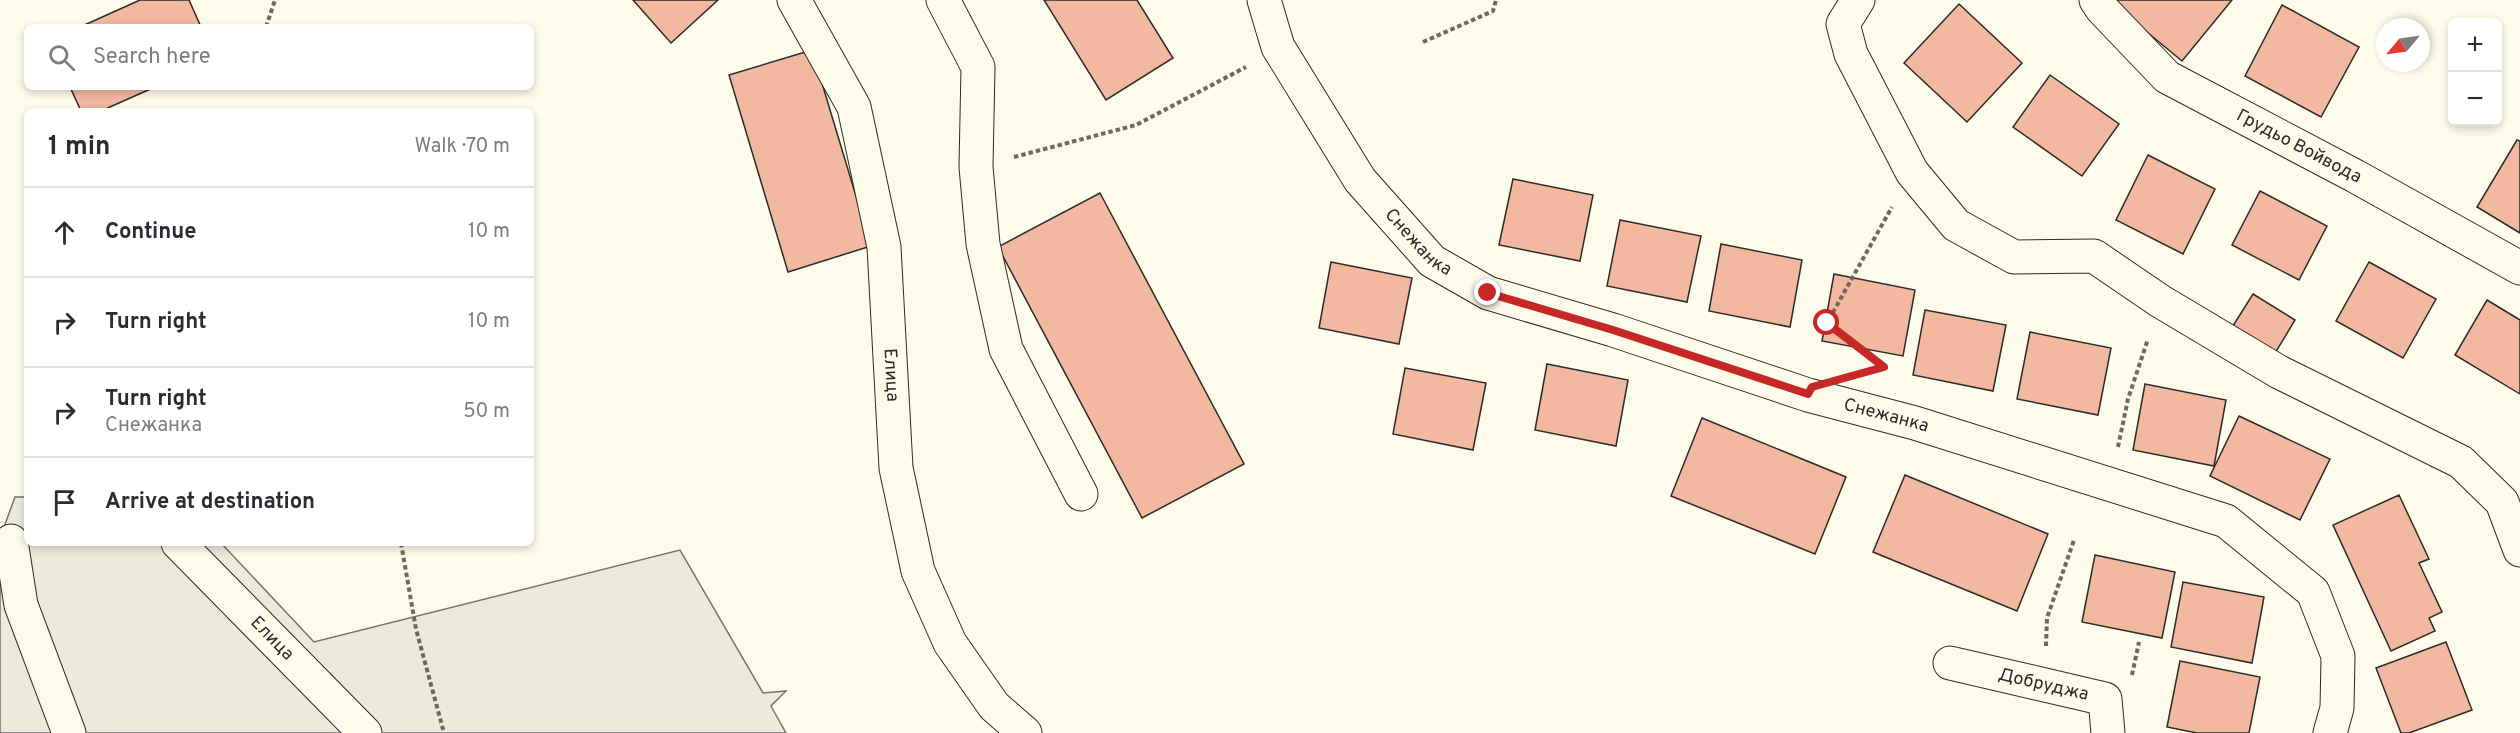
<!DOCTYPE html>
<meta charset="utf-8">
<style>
body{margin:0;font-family:Overpass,sans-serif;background:#f7f7f7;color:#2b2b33}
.controls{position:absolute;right:18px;top:18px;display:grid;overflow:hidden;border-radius:9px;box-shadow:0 3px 9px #0003}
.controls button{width:54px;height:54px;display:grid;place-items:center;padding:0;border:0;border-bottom:2px solid #e1e1e2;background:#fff;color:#2b2b33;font:30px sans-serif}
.compass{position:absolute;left:2376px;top:18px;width:54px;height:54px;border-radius:50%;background:#fff;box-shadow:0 3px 9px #0003;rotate:241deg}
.stop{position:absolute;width:18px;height:18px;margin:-14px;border:4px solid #c62828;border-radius:50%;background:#fff}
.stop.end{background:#c62828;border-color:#fff;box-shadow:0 2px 6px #0008}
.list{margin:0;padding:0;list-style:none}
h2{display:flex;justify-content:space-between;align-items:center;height:78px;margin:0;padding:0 24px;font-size:26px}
h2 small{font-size:20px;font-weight:400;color:#7c7c81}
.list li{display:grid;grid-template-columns:39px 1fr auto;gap:18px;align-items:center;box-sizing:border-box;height:90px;padding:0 24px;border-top:2px solid #e1e1e2}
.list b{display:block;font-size:22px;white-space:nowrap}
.list p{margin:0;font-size:20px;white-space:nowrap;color:#7c7c81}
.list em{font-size:20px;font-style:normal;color:#7c7c81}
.icon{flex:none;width:33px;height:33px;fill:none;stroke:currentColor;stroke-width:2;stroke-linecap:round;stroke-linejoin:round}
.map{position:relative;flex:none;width:2520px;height:733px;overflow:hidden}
.search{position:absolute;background:#fff;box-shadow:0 3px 9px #0003;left:24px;top:24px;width:510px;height:66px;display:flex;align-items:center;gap:15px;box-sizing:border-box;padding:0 21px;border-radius:9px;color:#7c7c81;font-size:22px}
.panel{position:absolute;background:#fff;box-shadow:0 3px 9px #0003;left:24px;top:108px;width:510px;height:438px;border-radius:9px}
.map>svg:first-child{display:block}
</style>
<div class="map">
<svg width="2520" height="733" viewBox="0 0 2520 733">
<rect width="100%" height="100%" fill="#fdfbea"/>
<!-- green -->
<path fill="#ecebdb" stroke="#74746e" stroke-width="1.5" d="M 15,497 L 27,497 L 27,543 L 221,543 L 314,642 L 680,550 L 763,693 L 786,691 L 771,706 L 786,733 L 0,733 L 0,538 Z"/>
<!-- building -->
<g fill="#f2b8a0" stroke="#2b2b2b" stroke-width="1.5">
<path d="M 140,0 L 189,0 L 201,27 L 80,27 Z"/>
<path d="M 633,0 L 718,0 L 671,43 Z"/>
<path d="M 1044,0 L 1137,0 L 1173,58 L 1106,100 Z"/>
<path d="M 2116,0 L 2232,0 L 2182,61 L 2113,4 Z"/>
<path d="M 1959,4 L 2022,63 L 1967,122 L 1904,63 Z"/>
<path d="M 2282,5 L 2359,47 L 2321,117 L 2245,76 Z"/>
<path d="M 812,50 L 871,246 L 788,272 L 729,75 Z"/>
<path d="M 2050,75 L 2119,124 L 2082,176 L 2013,127 Z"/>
<path d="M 70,87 L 155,87 L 101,111 L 81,111 Z"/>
<path d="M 2517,140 L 2520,141 L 2520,233 L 2477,207 Z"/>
<path d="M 2148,155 L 2215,189 L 2183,254 L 2116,220 Z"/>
<path d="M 1513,179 L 1593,195 L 1580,261 L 1499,245 Z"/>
<path d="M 2260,191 L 2327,226 L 2299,280 L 2232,245 Z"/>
<path d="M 1100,193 L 1244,464 L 1142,518 L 998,247 Z"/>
<path d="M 1620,220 L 1701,236 L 1687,302 L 1607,286 Z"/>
<path d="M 1721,244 L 1802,260 L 1790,327 L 1709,311 Z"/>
<path d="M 1331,262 L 1412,278 L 1399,344 L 1319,328 Z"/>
<path d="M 2369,262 L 2436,299 L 2403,358 L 2336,321 Z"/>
<path d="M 1834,274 L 1915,290 L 1903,356 L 1822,341 Z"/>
<path d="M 2253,294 L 2295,320 L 2274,355 L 2231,329 Z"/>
<path d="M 2487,300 L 2520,320 L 2520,394 L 2455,355 Z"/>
<path d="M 1925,310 L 2006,325 L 1993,391 L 1913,375 Z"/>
<path d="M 2030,332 L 2111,348 L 2098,415 L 2017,399 Z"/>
<path d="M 1547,364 L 1628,380 L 1616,446 L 1535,430 Z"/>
<path d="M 1405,368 L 1486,383 L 1473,450 L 1393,434 Z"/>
<path d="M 2145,384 L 2226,400 L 2214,466 L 2133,450 Z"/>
<path d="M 2239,416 L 2330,459 L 2300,520 L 2210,476 Z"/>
<path d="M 1702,418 L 1846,477 L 1815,554 L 1671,496 Z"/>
<path d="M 1905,475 L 2048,534 L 2017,611 L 1873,552 Z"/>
<path d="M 2399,495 L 2429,559 L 2419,563 L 2442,612 L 2429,618 L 2435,631 L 2391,651 L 2333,525 Z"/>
<path d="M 2095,555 L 2175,572 L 2162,638 L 2082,622 Z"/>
<path d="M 2183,582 L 2264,597 L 2252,663 L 2171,647 Z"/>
<path d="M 2446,642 L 2472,710 L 2409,733 L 2401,733 L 2376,668 Z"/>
<path d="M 2180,661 L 2260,677 L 2249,733 L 2197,733 L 2167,727 Z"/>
</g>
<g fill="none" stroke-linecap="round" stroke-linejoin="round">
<!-- minor casing -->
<g stroke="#2b2b2b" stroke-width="35">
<g id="minor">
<path id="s1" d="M 794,0 L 854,107 L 884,247 L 896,468 L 918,571 L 950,643 L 994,706 L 1025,733"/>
<path d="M 943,0 L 978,67 L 976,167 L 983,244 L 1006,349 L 1081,494"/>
<path id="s2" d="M 1264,0 L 1278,47 L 1360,180 L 1432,261 L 1488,293 L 1613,330 L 1808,395 L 1915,423 L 2226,521 L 2313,592 L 2338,656 L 2337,708 L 2330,733"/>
<path d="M 1858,0 L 1843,24 L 1851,54 L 1912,172 L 1956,225 L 2014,257 L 2094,256 L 2160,301 L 2279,372 L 2461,462 L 2502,502 L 2520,550"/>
<path id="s3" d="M 2096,0 L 2102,9 L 2167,77 L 2355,176 L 2520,268"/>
<path d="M 11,541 L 21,605 L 69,733"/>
<path id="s4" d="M 178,543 L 365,733"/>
<path id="s5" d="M 1950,663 L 2105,699 L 2108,733"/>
</g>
</g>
<!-- path -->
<g stroke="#6a6964" stroke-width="4" stroke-dasharray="4.5 3" stroke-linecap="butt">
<path d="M 266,27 L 275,0"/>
<path d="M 1423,42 L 1493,11 L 1496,0"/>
<path d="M 245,89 L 246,87"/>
<path d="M 1014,157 L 1136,125 L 1246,67"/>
<path d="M 1871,371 L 1884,367 L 1827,323 L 1892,207"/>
<path d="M 2118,447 L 2128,399 L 2148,339"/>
<path d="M 401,543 L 416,629 L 444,733"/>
<path d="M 2046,646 L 2047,618 L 2074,540"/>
<path d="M 2132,675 L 2139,642"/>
</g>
<!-- minor -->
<use href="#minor" stroke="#fdfbea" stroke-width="33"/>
</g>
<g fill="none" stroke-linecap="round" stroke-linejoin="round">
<!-- route -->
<path stroke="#c62828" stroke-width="8" d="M 1488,293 L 1613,330 L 1808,394 L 1812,387 L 1884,367 L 1827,323"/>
</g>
<g text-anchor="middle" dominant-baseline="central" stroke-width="4.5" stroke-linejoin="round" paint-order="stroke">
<!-- street labels -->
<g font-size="18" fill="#2b2b2b" stroke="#fdfbea">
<text stroke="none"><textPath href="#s3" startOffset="254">Грудьо Войвода</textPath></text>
<text stroke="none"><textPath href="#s2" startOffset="291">Снежанка</textPath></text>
<text stroke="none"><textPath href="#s1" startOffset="394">Елица</textPath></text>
<text stroke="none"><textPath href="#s2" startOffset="795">Снежанка</textPath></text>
<text stroke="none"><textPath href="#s4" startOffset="134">Елица</textPath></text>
<text stroke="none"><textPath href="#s5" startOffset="96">Добруджа</textPath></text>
</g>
</g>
</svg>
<div class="controls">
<button>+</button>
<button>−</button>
</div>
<svg class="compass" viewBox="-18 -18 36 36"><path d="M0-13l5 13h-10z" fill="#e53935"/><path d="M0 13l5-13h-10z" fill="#7c7c81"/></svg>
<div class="stop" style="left:1827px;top:323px"></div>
<div class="stop end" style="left:1488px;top:293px"></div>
<div class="search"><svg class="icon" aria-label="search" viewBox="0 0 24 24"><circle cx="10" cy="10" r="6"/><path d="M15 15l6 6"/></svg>Search here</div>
<section class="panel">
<h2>1 min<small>Walk · 70 m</small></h2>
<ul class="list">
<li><svg class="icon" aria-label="ahead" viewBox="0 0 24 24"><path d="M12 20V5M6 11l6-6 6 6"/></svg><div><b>Continue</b></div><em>10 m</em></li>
<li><svg class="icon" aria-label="right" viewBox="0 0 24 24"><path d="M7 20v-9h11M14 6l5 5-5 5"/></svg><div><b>Turn right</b></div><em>10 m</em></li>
<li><svg class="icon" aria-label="right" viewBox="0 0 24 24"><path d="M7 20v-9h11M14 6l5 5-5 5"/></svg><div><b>Turn right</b><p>Снежанка</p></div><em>50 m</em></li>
<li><svg class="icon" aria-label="arrive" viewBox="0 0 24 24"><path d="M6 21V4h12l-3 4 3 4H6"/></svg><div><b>Arrive at destination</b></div></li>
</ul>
</section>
</div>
